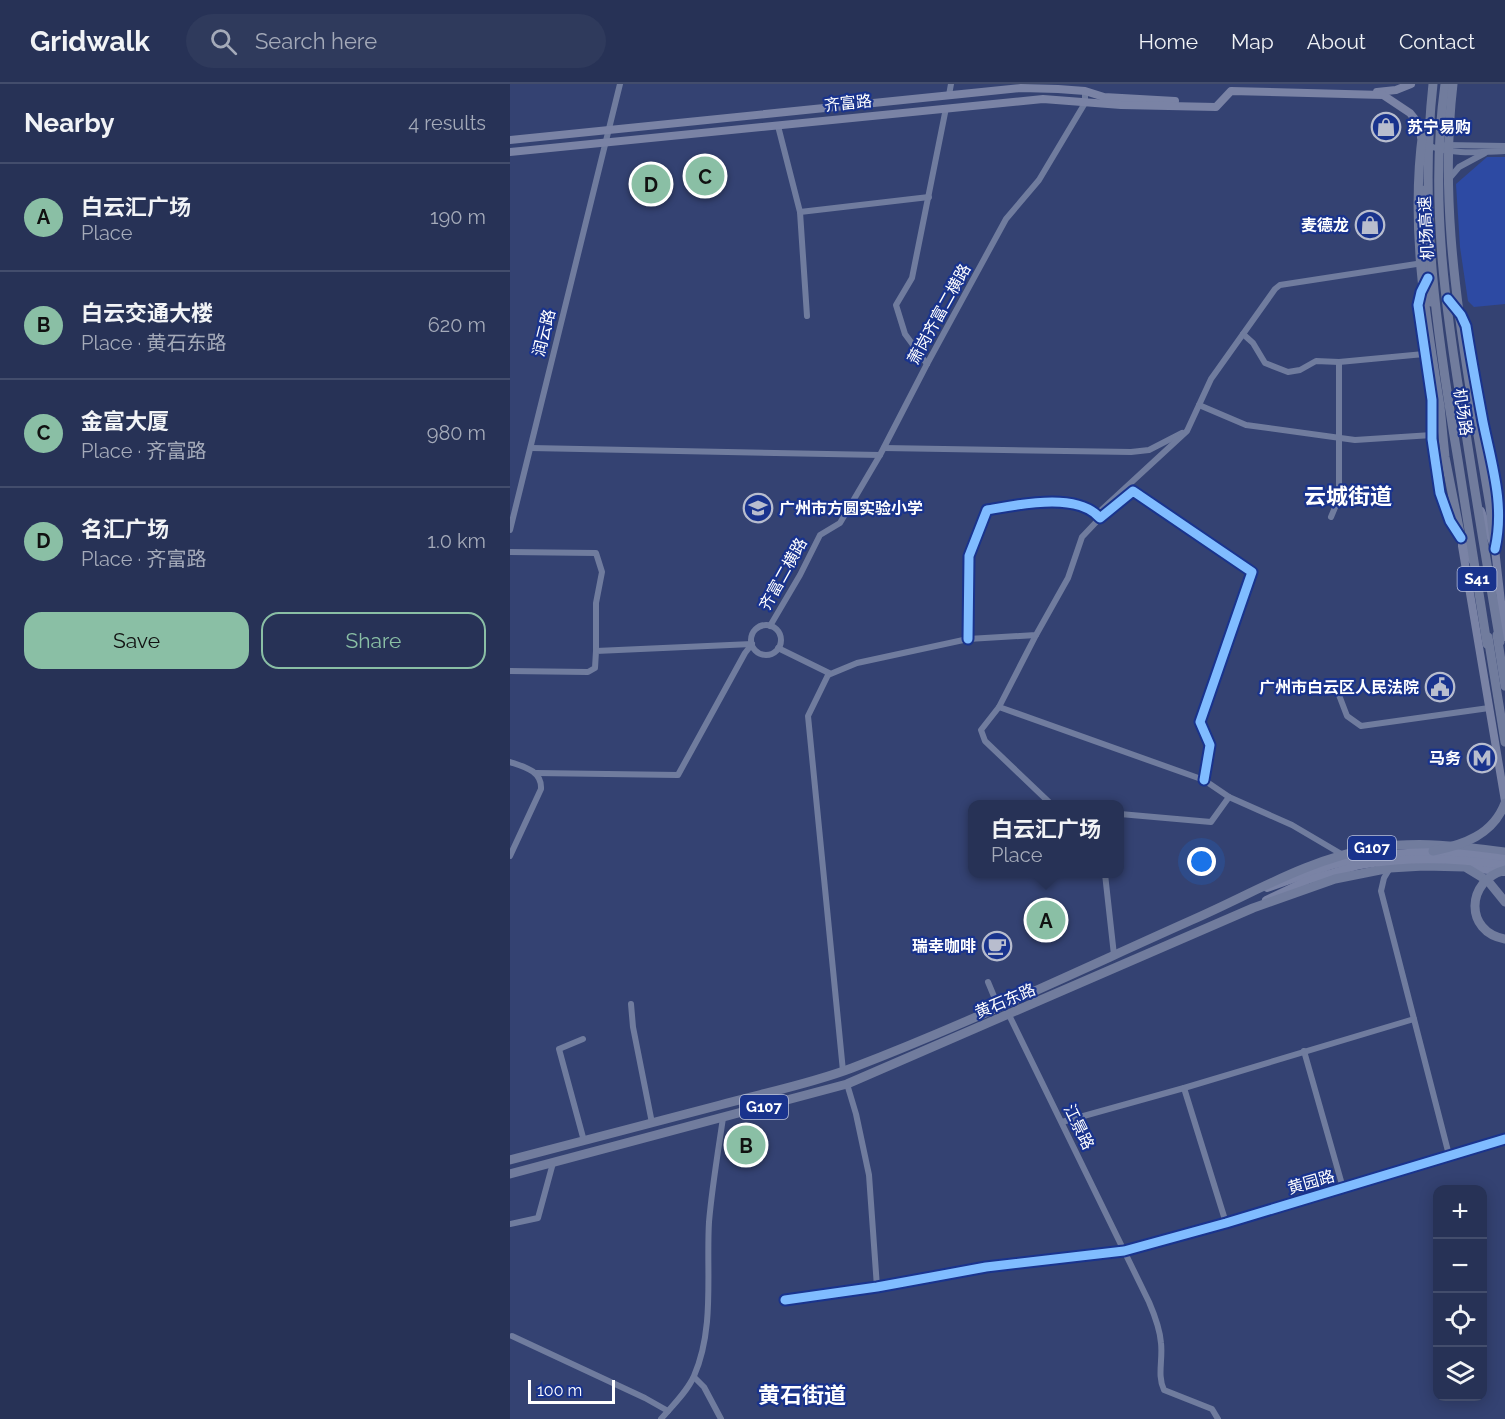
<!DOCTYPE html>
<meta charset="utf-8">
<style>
body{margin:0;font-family:Raleway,"Noto Sans SC",sans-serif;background:#2f3a5c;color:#f1f3f6}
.controls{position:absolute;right:18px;bottom:18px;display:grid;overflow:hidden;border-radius:12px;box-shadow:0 3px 15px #0003}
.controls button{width:54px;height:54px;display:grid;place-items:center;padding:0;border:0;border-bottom:2px solid #434d6c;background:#273256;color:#f1f3f6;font:30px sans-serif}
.scale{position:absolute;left:18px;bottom:15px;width:87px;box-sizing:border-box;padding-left:6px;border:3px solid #fff;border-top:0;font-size:16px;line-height:21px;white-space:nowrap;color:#fff;-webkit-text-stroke:4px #19338d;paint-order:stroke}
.you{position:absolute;left:692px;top:778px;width:21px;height:21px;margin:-15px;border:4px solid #fff;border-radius:50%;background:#1a73e8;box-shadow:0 0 0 9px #1a73e833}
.badge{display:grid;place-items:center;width:39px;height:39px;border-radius:50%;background:#8abfa5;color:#111;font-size:20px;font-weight:700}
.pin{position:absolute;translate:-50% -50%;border:3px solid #fff;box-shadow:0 2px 6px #0006}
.popup{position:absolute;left:458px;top:716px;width:156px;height:78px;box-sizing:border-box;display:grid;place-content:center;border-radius:12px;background:#273256;filter:drop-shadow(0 2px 4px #0005);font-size:20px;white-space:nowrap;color:#a4aab9}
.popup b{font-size:22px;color:#f1f3f6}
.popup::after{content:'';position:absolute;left:50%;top:100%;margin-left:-12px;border:12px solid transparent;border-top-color:#273256}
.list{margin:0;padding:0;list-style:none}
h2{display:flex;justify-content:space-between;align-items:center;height:78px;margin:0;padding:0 24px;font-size:26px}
h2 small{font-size:20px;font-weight:400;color:#a4aab9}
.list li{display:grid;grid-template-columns:39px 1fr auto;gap:18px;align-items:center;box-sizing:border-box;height:108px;padding:0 24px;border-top:2px solid #434d6c}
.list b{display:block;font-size:22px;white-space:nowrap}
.list p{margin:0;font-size:20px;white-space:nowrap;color:#a4aab9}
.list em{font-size:20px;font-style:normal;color:#a4aab9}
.actions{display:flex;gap:12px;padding:18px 24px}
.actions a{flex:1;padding:14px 0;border:2px solid #8abfa5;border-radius:18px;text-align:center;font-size:21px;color:#8abfa5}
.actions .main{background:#8abfa5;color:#111}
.icon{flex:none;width:33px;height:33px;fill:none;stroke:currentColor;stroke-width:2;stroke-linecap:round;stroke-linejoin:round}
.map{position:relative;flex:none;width:995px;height:1335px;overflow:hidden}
header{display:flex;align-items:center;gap:36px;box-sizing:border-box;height:84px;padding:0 30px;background:#273256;border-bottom:2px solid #434d6c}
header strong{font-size:28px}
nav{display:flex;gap:33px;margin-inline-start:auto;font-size:21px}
.search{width:420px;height:54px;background:#2f3a5c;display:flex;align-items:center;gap:15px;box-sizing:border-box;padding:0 21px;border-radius:33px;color:#a4aab9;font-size:22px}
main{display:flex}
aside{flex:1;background:#273256}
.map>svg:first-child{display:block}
</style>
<header>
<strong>Gridwalk</strong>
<div class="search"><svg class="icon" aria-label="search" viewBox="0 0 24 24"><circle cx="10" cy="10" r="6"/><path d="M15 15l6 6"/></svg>Search here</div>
<nav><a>Home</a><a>Map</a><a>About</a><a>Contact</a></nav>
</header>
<main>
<aside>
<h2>Nearby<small>4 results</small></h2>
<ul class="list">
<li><span class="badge">A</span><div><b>白云汇广场</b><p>Place</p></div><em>190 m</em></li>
<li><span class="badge">B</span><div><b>白云交通大楼</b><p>Place · 黄石东路</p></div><em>620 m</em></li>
<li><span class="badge">C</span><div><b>金富大厦</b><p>Place · 齐富路</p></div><em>980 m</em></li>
<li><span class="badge">D</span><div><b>名汇广场</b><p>Place · 齐富路</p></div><em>1.0 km</em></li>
</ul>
<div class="actions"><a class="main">Save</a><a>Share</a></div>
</aside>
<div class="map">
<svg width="995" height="1335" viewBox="0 0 995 1335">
<rect width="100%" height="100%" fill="#344272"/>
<!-- green -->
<path fill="#2d4aa3" d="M 977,73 L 995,73 L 995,220 L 964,223 L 958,217 L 950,163 L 946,100 Z"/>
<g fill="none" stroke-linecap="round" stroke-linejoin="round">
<!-- minor -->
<g stroke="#707c9e" stroke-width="6">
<path d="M 439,11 L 441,0"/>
<path d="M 268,42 L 290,128 L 297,232"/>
<path d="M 917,61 C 941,71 970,68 995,67"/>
<path d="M 936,61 L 995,62"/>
<path d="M 938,96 L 949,83 L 975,69"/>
<path d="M 290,128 L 419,113"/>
<path d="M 733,250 L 743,259 L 755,279 L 778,288 L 790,286 L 806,277 L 829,278 L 914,270"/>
<path d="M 417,280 L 395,250 L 386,221 L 402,194 L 436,24"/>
<path d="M 689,321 L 736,341 L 845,356 L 922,351"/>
<path d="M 21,364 L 370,371"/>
<path d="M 374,364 L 621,368 L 639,366 L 672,349"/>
<path d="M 587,430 L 677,347 L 701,295 L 765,205 L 770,201 L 913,179"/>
<path d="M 821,433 L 829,414 L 829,278"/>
<path d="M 0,446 L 110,0"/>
<path d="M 0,468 L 86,469 L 92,488 L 86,519 L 86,567"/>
<circle cx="256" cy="556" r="15"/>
<path d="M 260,542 L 290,491 L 310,451 L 330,439 L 370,371 L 417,280 L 496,135 L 529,96 L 575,19 L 575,7"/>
<path d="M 526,551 L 489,623 L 471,646 L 475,657 L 541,720"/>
<path d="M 458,555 L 459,472 L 477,426 C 507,421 567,407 590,434 L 623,407 L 742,488 L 690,638 L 700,661 L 694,696"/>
<path d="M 268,564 L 319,589 L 298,632 L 333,987"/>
<path d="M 0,587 L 78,588 L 85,584 L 86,567 L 242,560"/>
<path d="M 318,591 L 347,579 L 458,555 L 526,551 L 558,494 L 572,453 L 590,434"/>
<path d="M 829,611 L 837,632 L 851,642 L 979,624"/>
<path d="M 489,623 L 694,696 L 719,713 L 782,741 L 833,771"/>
<path d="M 0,678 C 15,683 32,687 31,705 L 0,772"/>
<path d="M 26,689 L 168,691 L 235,569 L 242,560"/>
<path d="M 610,730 L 701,738 L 719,713"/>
<path d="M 880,784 L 874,794 L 871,807 L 939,1071"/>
<path d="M 595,790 L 604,871"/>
<path d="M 478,898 L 488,922"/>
<path d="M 121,920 L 123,943 L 142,1039"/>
<path d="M 499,931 L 639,1218 C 645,1232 650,1245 651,1259 C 653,1275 647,1292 654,1306 L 702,1325 L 708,1335"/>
<path d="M 73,955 L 49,965 L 74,1057"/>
<path d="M 794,967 L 833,1104"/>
<path d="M 337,1000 L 346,1030 L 359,1091 L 367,1203"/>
<path d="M 674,1004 L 716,1139"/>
<path d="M 552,1038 L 674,1004 L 904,935"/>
<path d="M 0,1140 L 28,1134 L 43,1079"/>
<path d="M 275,1216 L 367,1203 L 476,1183 L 614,1167 L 716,1139 L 995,1055"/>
<path d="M 2,1252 L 135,1314 L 158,1327"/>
<path d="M 184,1293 L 194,1303 L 211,1335"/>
<path d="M 151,1335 C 162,1322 177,1308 184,1292 C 205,1244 196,1188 199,1138 C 202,1103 208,1068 213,1034"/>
</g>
<!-- major -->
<g stroke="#7a83a5" stroke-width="8">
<path d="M 867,8 L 886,6 L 901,0"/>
<path d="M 0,56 L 511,4 L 548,5 L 575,7 L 594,13 L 665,17"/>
<path d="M 0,68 L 533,15 L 611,21 L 706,23 L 721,7 L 873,11 L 900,29 L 909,40 L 911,53"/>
<path d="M 913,202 L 909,214 L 909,230 L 922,316 L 922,355 L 930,409 L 940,437 L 962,476"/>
<path d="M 938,215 L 951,231 L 956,242 C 961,274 967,307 973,338 C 981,379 995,420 985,462"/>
<path d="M 971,427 L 985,465 L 995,553"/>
<path d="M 952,462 L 995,717"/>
<path d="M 955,783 L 993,788"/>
<path d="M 757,804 L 822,781 L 848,775"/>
<path d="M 756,816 L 798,796 L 850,781"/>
</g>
<!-- highway -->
<g stroke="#717c9d" stroke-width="9">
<path d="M 912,106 L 914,154 L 921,218"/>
<path d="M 960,304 L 980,422 L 985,465"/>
<path d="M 930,322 L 935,373 L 951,454"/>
<path d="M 987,551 L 995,602"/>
<path d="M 978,553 L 995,658"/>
<path d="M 0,1076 C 70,1058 140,1039 210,1021 C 254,1009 300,1000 342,984 C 457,940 570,886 682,836 C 744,809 796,776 863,764 C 908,757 951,762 995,768"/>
<path d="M 0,1090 L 337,1000 L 743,824 L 825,795 L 880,784 L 914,782 L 955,783 L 978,797 L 995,818"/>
</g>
<!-- major-bridge -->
<g stroke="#7a83a5" stroke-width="8">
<path d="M 848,775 C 902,765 941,767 995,775"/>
<path d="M 850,781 C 899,772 946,774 995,781"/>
</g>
<!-- highway-bridge -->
<g stroke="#717c9d" stroke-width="9">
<path d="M 923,0 C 909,127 927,251 948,376 C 958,437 967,499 977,560"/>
<path d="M 935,0 C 919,115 936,230 955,343 C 966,415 978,487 990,558"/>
<path d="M 943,0 C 931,102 944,203 960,304"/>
<path d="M 913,47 C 900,138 915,231 930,322"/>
<path d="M 923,767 C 953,761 983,751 995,719"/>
<path d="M 995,786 C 956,796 954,848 995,855"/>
</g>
<!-- cycleway casing -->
<g stroke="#19338d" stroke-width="13">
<g id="cycleway">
<path d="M 918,194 L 911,208 L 908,221 L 922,316 L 922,355 L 930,409 L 940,437 L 951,454"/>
<path d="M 938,215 L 951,231 L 956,242 C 961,274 967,306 973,338 C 982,382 995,421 985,465"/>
<path d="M 458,555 L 459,472 L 477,426 C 507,421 567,407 590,434 L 623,407 L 742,488 L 690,638 L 700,661 L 694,696"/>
<path d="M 275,1216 L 367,1203 L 476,1183 L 614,1167 L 716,1139 L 995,1055"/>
</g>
</g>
<!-- cycleway -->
<use href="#cycleway" stroke="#80bcff" stroke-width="9"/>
</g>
<!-- icons -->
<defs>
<g id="shop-ring" transform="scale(1.5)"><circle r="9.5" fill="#19338d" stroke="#b8bdce" stroke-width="1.5"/><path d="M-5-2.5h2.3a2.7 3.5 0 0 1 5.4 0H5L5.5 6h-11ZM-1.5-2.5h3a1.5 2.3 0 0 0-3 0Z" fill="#b8bdce"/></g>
<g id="school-ring" transform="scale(1.5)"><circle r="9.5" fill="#19338d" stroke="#b8bdce" stroke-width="1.5"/><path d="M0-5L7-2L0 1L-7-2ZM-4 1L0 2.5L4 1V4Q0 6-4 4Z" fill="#b8bdce"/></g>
<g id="civic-ring" transform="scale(1.5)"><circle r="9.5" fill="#19338d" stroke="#b8bdce" stroke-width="1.5"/><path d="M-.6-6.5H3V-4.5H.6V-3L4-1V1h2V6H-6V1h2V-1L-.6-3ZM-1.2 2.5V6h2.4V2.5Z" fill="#b8bdce"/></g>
<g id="metro-ring" transform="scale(1.5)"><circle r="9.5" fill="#19338d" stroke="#b8bdce" stroke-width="1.5"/><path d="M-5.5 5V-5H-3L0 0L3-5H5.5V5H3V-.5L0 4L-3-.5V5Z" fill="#b8bdce"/></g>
<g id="cafe-ring" transform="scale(1.5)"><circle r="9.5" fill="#19338d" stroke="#b8bdce" stroke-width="1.5"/><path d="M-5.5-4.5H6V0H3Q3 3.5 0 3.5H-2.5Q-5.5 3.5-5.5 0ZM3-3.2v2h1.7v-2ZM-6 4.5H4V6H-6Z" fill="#b8bdce"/></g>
</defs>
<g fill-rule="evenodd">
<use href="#shop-ring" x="876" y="43"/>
<use href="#shop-ring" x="860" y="141"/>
<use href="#school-ring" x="248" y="424"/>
<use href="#civic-ring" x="930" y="603"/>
<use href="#metro-ring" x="972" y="674"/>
<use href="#cafe-ring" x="487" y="862"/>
</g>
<g text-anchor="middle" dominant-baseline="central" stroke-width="4.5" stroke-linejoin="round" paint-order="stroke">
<!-- shield labels -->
<g fill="#19338d" stroke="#bac2dd" stroke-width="1.5">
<rect x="947.5" y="483" width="39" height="24" rx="4.5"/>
<rect x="838" y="752" width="48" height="24" rx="4.5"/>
<rect x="230" y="1011" width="48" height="24" rx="4.5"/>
</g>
<g font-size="15" font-weight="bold" fill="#fff">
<text x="967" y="495">S41</text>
<text x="862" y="764">G107</text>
<text x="254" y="1023">G107</text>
</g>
<!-- street labels -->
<g font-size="16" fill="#fff" stroke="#19338d">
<text transform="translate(338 19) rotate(-6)">齐富路</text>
<text transform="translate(916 144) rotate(-93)">机场高速</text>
<text transform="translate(429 230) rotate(-61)">萧岗齐富二横路</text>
<text transform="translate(34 249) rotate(-76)">润云路</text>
<text transform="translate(953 328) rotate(81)">机场路</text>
<text transform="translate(273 490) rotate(-61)">齐富二横路</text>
<text transform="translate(495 917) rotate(-23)">黄石东路</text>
<text transform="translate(569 1043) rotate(64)">江景路</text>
<text transform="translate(801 1098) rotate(-16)">黄园路</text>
</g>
<!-- poi labels -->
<g font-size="16" font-weight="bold" fill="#fff" stroke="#19338d" text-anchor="end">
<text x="897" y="43" text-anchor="start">苏宁易购</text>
<text x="839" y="141">麦德龙</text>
<text x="269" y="424" text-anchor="start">广州市方圆实验小学</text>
<text x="909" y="603">广州市白云区人民法院</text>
<text x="951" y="674">马务</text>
<text x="466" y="862">瑞幸咖啡</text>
</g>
<!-- district labels -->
<g font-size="22" font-weight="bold" fill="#fff" stroke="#19338d">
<text x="838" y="412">云城街道</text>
<text x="292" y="1311">黄石街道</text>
</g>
</g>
</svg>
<div class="controls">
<button>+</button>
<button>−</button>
<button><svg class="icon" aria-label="locate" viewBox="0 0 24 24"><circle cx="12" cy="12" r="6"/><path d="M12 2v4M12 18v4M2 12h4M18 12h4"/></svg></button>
<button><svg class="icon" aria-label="layers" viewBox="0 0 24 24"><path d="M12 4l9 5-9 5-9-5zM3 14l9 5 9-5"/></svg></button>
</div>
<div class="scale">100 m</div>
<div class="you"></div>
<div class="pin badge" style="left:536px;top:836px">A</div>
<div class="popup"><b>白云汇广场</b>Place</div>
<div class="pin badge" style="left:236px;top:1061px">B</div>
<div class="pin badge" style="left:195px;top:92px">C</div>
<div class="pin badge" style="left:141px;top:100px">D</div>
</div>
</main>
